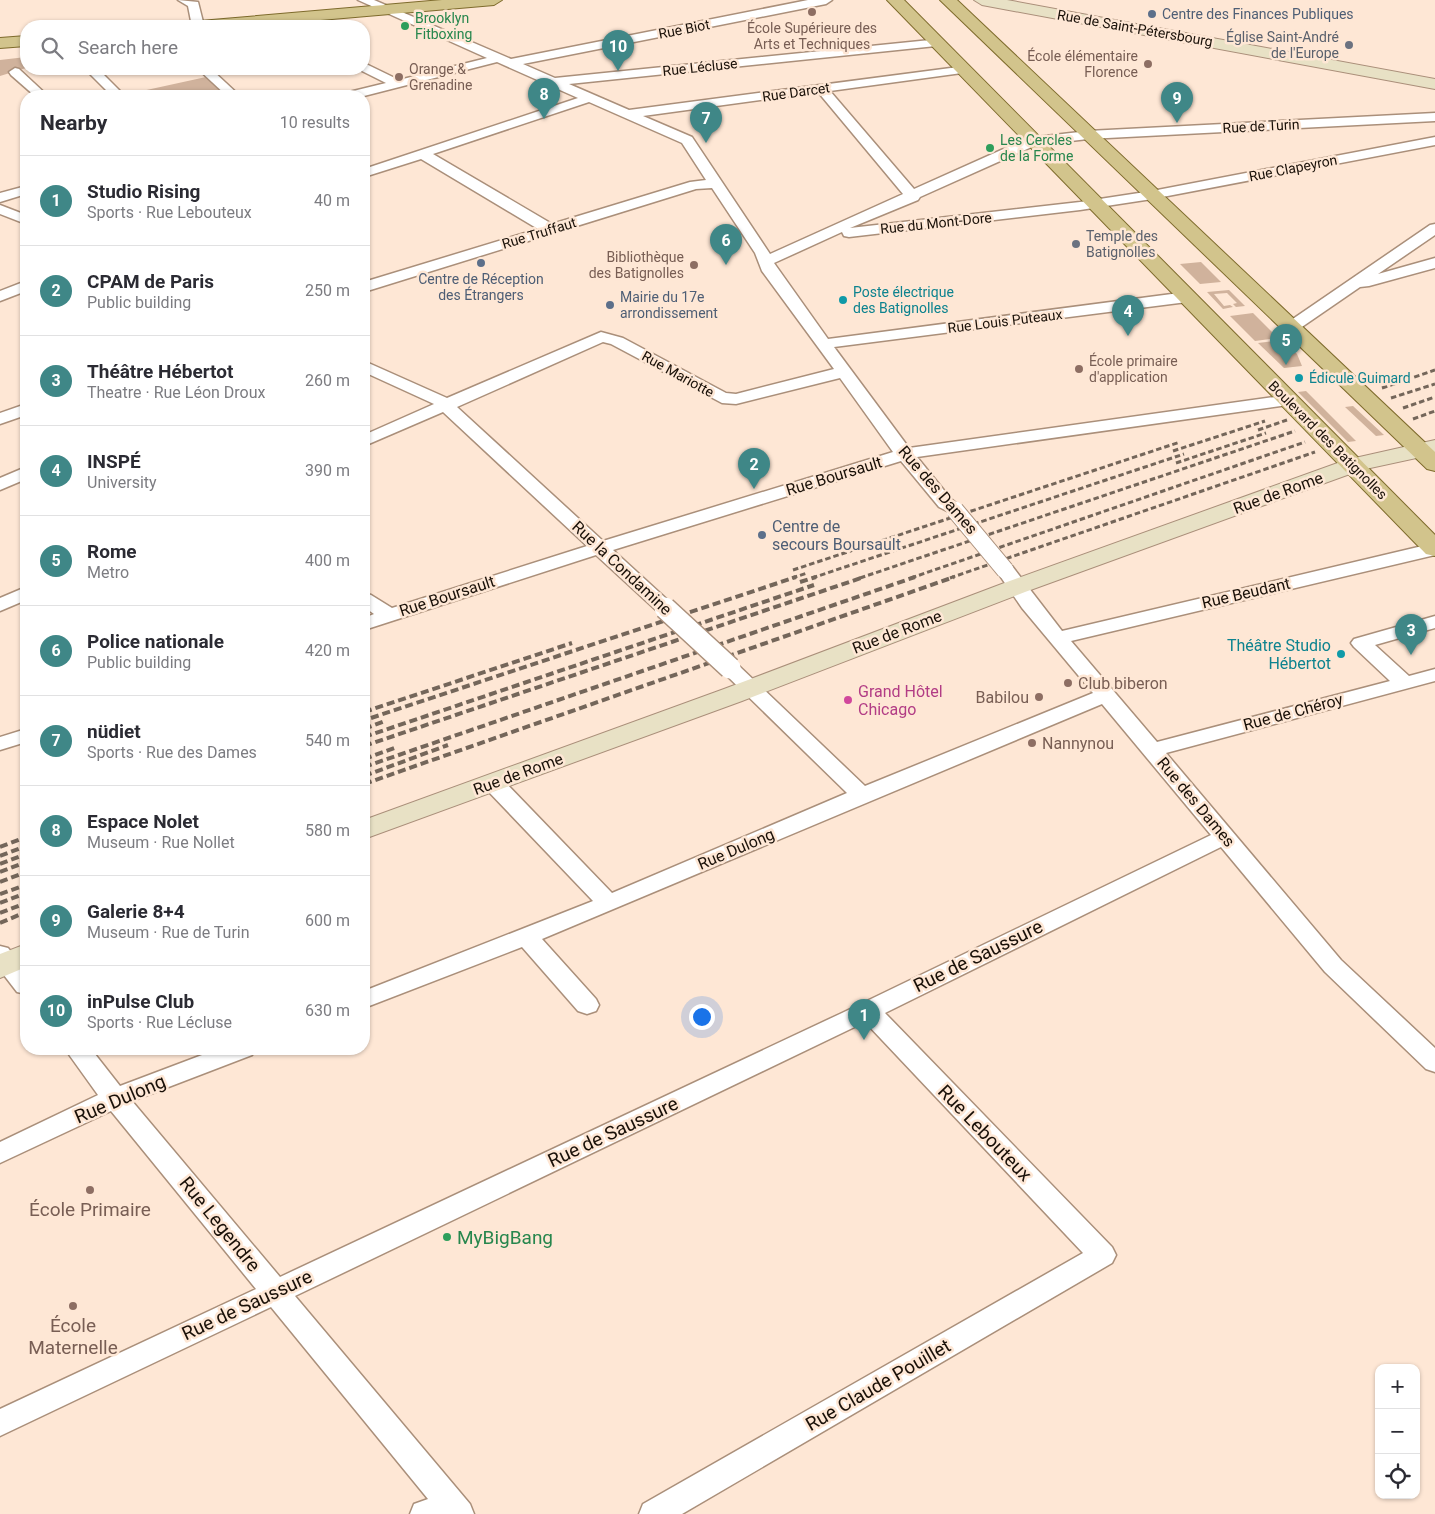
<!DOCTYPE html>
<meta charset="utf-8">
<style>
body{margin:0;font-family:Roboto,sans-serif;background:#f7f7f7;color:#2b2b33}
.controls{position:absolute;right:15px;bottom:15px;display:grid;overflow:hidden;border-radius:10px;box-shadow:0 1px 4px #0004}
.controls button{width:45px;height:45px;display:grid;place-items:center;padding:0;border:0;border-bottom:1px solid #e1e1e2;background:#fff;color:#2b2b33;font:25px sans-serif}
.you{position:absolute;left:701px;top:1016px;width:18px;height:18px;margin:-12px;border:4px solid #fff;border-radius:50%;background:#1a73e8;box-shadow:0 0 0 8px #1a73e833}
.badge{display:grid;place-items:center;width:32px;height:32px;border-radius:50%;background:#3f8787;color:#fff;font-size:16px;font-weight:700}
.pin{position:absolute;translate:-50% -41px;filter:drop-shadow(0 1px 2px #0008)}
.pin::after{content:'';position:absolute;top:26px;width:18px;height:15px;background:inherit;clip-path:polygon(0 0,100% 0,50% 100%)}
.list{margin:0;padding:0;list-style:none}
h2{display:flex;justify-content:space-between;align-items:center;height:65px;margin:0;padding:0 20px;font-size:21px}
h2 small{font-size:16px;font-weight:400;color:#7c7c81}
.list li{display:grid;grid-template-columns:32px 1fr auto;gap:15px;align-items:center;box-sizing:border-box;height:90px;padding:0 20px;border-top:1px solid #e1e1e2}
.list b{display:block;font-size:19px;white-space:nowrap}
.list p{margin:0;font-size:16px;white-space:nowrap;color:#7c7c81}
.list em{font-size:16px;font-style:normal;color:#7c7c81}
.icon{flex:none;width:28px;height:28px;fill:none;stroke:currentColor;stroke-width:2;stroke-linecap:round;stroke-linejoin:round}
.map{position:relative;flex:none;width:1435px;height:1514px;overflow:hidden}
.search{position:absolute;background:#fff;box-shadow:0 1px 4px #0004;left:20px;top:20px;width:350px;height:55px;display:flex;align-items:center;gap:12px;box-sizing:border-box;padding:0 18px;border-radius:20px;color:#7c7c81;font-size:19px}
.panel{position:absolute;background:#fff;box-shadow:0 1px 4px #0004;left:20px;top:90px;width:350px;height:965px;border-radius:20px}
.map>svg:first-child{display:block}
</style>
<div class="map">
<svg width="1435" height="1514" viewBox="0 0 1435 1514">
<rect width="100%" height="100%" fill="#fee7d5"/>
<!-- green -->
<g fill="#d0b29c">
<path d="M 26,57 L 26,68 L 0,76 L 0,60 Z"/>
<path d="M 206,77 L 226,95 L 147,96 L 142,91 Z"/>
<path d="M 1201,262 L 1221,282 L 1200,284 L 1180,264 Z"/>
<path d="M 1229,290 L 1245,306 L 1236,307 L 1233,304 L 1237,303 L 1227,293 L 1214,294 L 1224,306 L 1230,305 L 1233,307 L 1223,309 L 1207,292 Z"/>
<path d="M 1253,313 L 1278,338 L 1255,341 L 1230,316 Z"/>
<path d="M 1281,340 L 1297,354 L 1302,366 L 1284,368 L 1258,343 Z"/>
<path d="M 1306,391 L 1356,441 L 1348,442 L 1298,392 Z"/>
<path d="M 1353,406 L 1384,435 L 1376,436 L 1345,407 Z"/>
</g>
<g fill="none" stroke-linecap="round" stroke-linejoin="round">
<!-- street casing -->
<g stroke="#aa8f7a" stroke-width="3">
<g id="street">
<path d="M 178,0 L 198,2 L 204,26 L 192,26 L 188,6 Z"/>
<path d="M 358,0 L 374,0 L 511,59 L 808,0 L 832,0 L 826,4 L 523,64 L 555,78 L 940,39 L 942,42 L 936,46 L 569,84 L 629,110 L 966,66 L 968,69 L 966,72 L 962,73 L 830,91 L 914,189 L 1028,138 L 1088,131 L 1435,113 L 1435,121 L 1088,139 L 1036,145 L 920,197 L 918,200 L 850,228 L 1080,202 L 1152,191 L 1435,137 L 1435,145 L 1152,199 L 1080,210 L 849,237 L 844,236 L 842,232 L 774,263 L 828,339 L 1187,292 L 1195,297 L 1187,302 L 834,347 L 909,448 L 1289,395 L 1295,396 L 1297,400 L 1295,404 L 917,457 L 951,499 L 964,510 L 961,514 L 955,515 L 939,507 L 901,461 L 613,550 L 672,604 L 675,608 L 672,612 L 658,612 L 596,555 L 364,630 L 364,618 L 374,614 L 364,607 L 364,593 L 371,595 L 392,608 L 587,546 L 443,412 L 364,446 L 364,435 L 434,404 L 364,372 L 364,361 L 447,398 L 601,332 L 623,338 L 726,393 L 736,394 L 834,369 L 762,271 L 755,253 L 712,188 L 696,189 L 364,292 L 364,282 L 538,229 L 421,159 L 364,177 L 364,169 L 578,98 L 497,62 L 364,96 L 344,96 L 345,93 L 386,83 L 360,70 L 364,69 L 364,63 L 399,80 L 487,58 ZM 818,92 L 903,194 L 770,254 L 692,137 L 643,116 ZM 589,102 L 682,143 L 706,180 L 690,182 L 552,224 L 433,154 ZM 603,342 L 611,344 L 722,403 L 736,404 L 840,378 L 893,452 L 603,541 L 457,407 Z"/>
<path d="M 273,16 L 291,26 C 282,27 273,27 267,20 Z"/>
<path d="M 15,68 L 19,69 L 48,96 L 35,96 L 11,75 L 9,72 Z"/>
<path d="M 85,69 L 98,69 L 125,96 L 112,96 Z"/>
<path d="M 198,69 L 211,69 L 240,96 L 227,96 Z"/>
<path d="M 26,186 L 26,194 L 0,202 L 0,193 Z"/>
<path d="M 0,205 L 26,215 L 26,224 L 0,214 Z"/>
<path d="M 1435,224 L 1435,235 L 1378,274 L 1435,258 L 1435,268 L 1369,286 L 1360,287 L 1296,331 L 1284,331 L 1282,328 L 1284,325 L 1430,225 Z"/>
<path d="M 26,281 L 26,291 L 0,301 L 0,291 Z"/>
<path d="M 26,404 L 26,415 L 0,424 L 0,413 Z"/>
<path d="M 26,467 L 26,479 L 0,490 L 0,478 Z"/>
<path d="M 1435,543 L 1435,555 L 1071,641 L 1157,742 L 1390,681 L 1354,647 L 1351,643 L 1354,639 L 1435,616 L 1435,628 L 1375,645 L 1409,676 L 1435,669 L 1435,681 L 1166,753 L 1341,960 L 1435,1048 L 1435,1072 L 1426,1069 L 1325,972 L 1221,847 L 885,1013 L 1112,1247 L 1116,1255 L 1112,1263 L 682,1514 L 639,1514 L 643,1504 L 1083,1253 L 865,1022 L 295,1296 L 470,1504 L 474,1514 L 410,1514 L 414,1504 L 428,1499 L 271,1307 L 0,1436 L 0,1409 L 256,1289 L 111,1111 L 0,1163 L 0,1142 L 98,1095 L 65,1049 L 91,1049 L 120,1086 L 218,1049 L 255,1049 L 252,1055 L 132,1101 L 280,1277 L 842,1013 L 1211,835 L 1102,704 L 542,939 L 596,999 L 599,1005 L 596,1011 L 587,1014 L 578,1011 L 522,947 L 364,1008 L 364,991 L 593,901 L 486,789 L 483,784 L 486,779 L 494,777 L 502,779 L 612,893 L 847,793 L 723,672 L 720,668 L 723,664 L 730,662 L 737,664 L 865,786 L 1093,693 L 1022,608 L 996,570 L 998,566 L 1012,566 L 1062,631 Z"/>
<path d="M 26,587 L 26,600 L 0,611 L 0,598 Z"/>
<path d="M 26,729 L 26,742 L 0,750 L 0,737 Z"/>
<path d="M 0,946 L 8,948 L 26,970 L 26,994 L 17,992 L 0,970 Z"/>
</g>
</g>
<!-- secondary casing -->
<g stroke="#aa8f7a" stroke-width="2">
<g id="secondary">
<path d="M 974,0 L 1007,0 L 1435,79 L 1435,89 L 982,5 Z"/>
<path d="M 1435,440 L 1435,454 L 1361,470 L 1025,592 L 742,701 L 364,839 L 364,820 L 724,689 L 1007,582 L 1346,460 Z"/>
<path d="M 26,944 L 26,967 L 0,978 L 0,954 Z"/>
</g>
</g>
<!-- primary casing -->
<g stroke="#7e6b2c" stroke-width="2">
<g id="primary">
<path d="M 442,0 L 502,0 L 494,5 L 250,26 L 192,26 L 200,21 Z"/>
<path d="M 887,0 L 904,0 L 1435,535 L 1435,556 L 1426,554 Z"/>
<path d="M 940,0 L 957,0 L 1435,452 L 1435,471 L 1427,469 Z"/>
<path d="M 26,36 L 26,46 L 0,48 L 0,38 Z"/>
</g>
</g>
<!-- street -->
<use href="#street" fill="#fff" fill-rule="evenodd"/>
<!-- secondary -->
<use href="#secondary" fill="#e8e1c5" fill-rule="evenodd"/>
<!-- primary -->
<use href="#primary" fill="#d2c48c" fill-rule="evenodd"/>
<!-- rail-far1 -->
<g stroke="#74665a" stroke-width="3" stroke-dasharray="5.5 3" stroke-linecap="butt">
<path d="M 1382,388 L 1435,370"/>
<path d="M 1391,398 L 1435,384"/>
<path d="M 1403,408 L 1435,397"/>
<path d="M 1413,419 L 1435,411"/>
<path d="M 1258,430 L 1287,420"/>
<path d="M 1173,451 L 1265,421"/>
<path d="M 1176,463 L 1266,433"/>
<path d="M 793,570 L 1180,442"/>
<path d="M 792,578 L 807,573"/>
<path d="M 812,578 L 1184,454"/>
<path d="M 860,578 L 1295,431"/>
<path d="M 911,578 L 1305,442"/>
<path d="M 950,578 L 1315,452"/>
</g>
<!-- rail -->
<g stroke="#74665a" stroke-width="4" stroke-dasharray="8 4" stroke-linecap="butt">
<path d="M 800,582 L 816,577"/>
<path d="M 364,712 L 572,643"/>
<path d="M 371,718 L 796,577"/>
<path d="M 364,729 L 385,721"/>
<path d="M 364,737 L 814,585"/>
<path d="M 364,746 L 864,577"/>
<path d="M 364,759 L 397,747"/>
<path d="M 364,767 L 915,577"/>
<path d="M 364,776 L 448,745"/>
<path d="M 364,784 L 954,577"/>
<path d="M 0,847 L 26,837"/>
<path d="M 0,856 L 26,846"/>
<path d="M 0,864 L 26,854"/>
<path d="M 0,872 L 26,862"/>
<path d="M 0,882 L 26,872"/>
<path d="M 0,894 L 26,885"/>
<path d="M 0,903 L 26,893"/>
<path d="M 0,913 L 26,903"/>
<path d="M 0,923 L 26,912"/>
</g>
<!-- street-bridge-far1 casing -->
<g stroke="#aa8f7a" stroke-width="19" stroke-linecap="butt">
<path id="street-bridge-far1" d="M 955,510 L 1005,570"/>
</g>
<!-- street-bridge casing -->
<g stroke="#aa8f7a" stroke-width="24" stroke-linecap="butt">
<path id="street-bridge" d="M 665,608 L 730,668"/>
</g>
<!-- street-bridge-far1 -->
<use href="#street-bridge-far1" stroke="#fff" stroke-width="17"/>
<!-- street-bridge -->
<use href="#street-bridge" stroke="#fff" stroke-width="21"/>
</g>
<!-- markers -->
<g fill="#8d6e63" stroke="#fee7d5" stroke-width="2">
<circle cx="812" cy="12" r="5"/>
<circle cx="1148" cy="64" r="5"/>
<circle cx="399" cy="77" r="5"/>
<circle cx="694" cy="265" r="5"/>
<circle cx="1079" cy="369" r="5"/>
<circle cx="1068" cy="683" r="5"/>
<circle cx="1039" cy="697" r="5"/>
<circle cx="1032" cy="743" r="5"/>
<circle cx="90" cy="1190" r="5"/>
<circle cx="73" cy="1306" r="5"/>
</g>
<g fill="#5c6f8a" stroke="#fee7d5" stroke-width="2">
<circle cx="1152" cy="14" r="5"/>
<circle cx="481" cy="263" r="5"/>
<circle cx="610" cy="305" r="5"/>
<circle cx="762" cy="535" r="5"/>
</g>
<g fill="#2e9e5b" stroke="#fee7d5" stroke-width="2">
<circle cx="405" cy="26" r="5"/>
<circle cx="990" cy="148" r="5"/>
<circle cx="447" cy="1237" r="5"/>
</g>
<g fill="#6b7280" stroke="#fee7d5" stroke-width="2">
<circle cx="1349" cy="45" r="5"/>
<circle cx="1076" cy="244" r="5"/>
</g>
<g fill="#0f9aa8" stroke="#fee7d5" stroke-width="2">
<circle cx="843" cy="300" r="5"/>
<circle cx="1299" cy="378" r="5"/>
<circle cx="1341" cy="654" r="5"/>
</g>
<circle fill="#d1479c" stroke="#fee7d5" stroke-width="2" cx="848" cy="700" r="5"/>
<g text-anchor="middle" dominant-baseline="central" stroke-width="5" stroke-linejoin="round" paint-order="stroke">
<!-- far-service labels -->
<g font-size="14" fill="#4e5e75" stroke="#fee7d5" text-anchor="start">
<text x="1162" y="14">Centre des Finances Publiques</text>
<text x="481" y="279" text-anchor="middle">Centre de Réception<tspan x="481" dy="16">des Étrangers</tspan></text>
<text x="620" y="297">Mairie du 17e<tspan x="620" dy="16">arrondissement</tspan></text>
</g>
<!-- far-leisure labels -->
<g font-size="14" fill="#27864d" stroke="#fee7d5" text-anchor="start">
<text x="415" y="18">Brooklyn<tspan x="415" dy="16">Fitboxing</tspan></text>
<text x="1000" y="140">Les Cercles<tspan x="1000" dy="16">de la Forme</tspan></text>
</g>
<!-- far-education labels -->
<g font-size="14" fill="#785e54" stroke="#fee7d5" text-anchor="end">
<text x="812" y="28" text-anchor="middle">École Supérieure des<tspan x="812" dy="16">Arts et Techniques</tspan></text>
<text x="1138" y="56">École élémentaire<tspan x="1138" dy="16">Florence</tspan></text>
<text x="409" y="69" text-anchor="start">Orange &amp;<tspan x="409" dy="16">Grenadine</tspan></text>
<text x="684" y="257">Bibliothèque<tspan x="684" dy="16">des Batignolles</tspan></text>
<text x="1089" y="361" text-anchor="start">École primaire<tspan x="1089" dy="16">d'application</tspan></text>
</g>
<!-- far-street labels -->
<g font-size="14" fill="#191008" stroke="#fee7d5">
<text transform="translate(1135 28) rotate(10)">Rue de Saint-Pétersbourg</text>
<text transform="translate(684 29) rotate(-11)">Rue Biot</text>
<text transform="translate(700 67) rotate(-6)">Rue Lécluse</text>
<text transform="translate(796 92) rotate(-8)">Rue Darcet</text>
<text transform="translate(1261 126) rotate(-3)">Rue de Turin</text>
<text transform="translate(1293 168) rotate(-11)">Rue Clapeyron</text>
<text transform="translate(936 223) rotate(-6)">Rue du Mont-Dore</text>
<text transform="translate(539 233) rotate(-17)">Rue Truffaut</text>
<text transform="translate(1005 321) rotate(-7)">Rue Louis Puteaux</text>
<text transform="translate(678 374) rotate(29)">Rue Mariotte</text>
<text transform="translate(1328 440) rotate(45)">Boulevard des Batignolles</text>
</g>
<!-- far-worship labels -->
<g font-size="14" fill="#5b616d" stroke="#fee7d5" text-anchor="end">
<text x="1339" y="37">Église Saint-André<tspan x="1339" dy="16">de l'Europe</tspan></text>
<text x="1086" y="236" text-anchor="start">Temple des<tspan x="1086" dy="16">Batignolles</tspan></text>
</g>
<!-- far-culture labels -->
<g font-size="14" fill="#0d838f" stroke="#fee7d5" text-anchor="start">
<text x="853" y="292">Poste électrique<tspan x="853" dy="16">des Batignolles</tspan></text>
<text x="1309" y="378">Édicule Guimard</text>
</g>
<!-- street labels -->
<g font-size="16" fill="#191008" stroke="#fee7d5">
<text transform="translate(834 476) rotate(-17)">Rue Boursault</text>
<text transform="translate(938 490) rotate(49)">Rue des Dames</text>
<text transform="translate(1278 493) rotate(-20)">Rue de Rome</text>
<text transform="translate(622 568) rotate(43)">Rue la Condamine</text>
<text transform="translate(1246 593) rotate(-13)">Rue Beudant</text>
<text transform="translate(447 596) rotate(-18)">Rue Boursault</text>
<text transform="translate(897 632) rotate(-21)">Rue de Rome</text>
<text transform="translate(1293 712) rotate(-15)">Rue de Chéroy</text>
<text transform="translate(518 774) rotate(-20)">Rue de Rome</text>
<text transform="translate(1196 802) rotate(50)">Rue des Dames</text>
<text transform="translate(736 849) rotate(-23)">Rue Dulong</text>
</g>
<!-- service labels -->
<g font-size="16" fill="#4e5e75" stroke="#fee7d5" text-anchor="start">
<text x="772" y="526">Centre de<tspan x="772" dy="18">secours Boursault</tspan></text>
</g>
<!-- culture labels -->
<g font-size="16" fill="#0d838f" stroke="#fee7d5" text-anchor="end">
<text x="1331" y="645">Théâtre Studio<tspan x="1331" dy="18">Hébertot</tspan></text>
</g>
<!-- education labels -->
<g font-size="16" fill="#785e54" stroke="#fee7d5" text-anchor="start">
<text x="1078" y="683">Club biberon</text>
<text x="1029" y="697" text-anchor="end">Babilou</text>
<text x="1042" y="743">Nannynou</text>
</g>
<!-- hotel labels -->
<g font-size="16" fill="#b23c85" stroke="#fee7d5" text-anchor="start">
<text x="858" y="691">Grand Hôtel<tspan x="858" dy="18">Chicago</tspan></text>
</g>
<!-- near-street labels -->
<g font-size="19" fill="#191008" stroke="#fee7d5">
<text transform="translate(978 956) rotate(-26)">Rue de Saussure</text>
<text transform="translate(120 1099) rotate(-23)">Rue Dulong</text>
<text transform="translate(613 1132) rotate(-25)">Rue de Saussure</text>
<text transform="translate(985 1133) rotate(46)">Rue Lebouteux</text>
<text transform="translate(220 1224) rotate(51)">Rue Legendre</text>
<text transform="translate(247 1305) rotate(-25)">Rue de Saussure</text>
<text transform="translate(878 1385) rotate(-30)">Rue Claude Pouillet</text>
</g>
<!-- near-education labels -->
<g font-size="19" fill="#785e54" stroke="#fee7d5">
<text x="90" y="1209">École Primaire</text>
<text x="73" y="1325">École<tspan x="73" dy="22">Maternelle</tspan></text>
</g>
<!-- near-leisure labels -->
<g font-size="19" fill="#27864d" stroke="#fee7d5" text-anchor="start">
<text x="457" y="1237">MyBigBang</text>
</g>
</g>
</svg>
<div class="controls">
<button>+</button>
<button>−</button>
<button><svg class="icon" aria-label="locate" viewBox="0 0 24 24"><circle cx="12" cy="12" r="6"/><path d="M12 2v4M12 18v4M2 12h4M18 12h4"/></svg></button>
</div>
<div class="you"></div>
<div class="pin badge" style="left:864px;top:1040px">1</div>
<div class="pin badge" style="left:754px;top:489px">2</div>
<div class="pin badge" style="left:1411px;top:655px">3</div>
<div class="pin badge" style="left:1128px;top:336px">4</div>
<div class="pin badge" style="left:1286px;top:365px">5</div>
<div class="pin badge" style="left:726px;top:265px">6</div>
<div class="pin badge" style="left:706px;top:143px">7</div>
<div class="pin badge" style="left:544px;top:119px">8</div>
<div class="pin badge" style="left:1177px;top:123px">9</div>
<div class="pin badge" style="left:618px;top:71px">10</div>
<div class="search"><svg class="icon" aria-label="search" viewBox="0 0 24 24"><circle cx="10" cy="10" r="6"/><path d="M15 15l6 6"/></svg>Search here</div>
<section class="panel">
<h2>Nearby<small>10 results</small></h2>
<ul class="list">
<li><span class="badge">1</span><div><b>Studio Rising</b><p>Sports · Rue Lebouteux</p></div><em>40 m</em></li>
<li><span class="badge">2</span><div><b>CPAM de Paris</b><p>Public building</p></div><em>250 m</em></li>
<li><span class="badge">3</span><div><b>Théâtre Hébertot</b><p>Theatre · Rue Léon Droux</p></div><em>260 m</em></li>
<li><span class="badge">4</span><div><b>INSPÉ</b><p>University</p></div><em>390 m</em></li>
<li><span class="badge">5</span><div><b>Rome</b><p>Metro</p></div><em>400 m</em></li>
<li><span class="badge">6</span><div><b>Police nationale</b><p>Public building</p></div><em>420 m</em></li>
<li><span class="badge">7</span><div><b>nüdiet</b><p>Sports · Rue des Dames</p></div><em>540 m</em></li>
<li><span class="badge">8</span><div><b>Espace Nolet</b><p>Museum · Rue Nollet</p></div><em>580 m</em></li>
<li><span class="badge">9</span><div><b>Galerie 8+4</b><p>Museum · Rue de Turin</p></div><em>600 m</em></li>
<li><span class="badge">10</span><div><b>inPulse Club</b><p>Sports · Rue Lécluse</p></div><em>630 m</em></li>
</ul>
</section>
</div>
